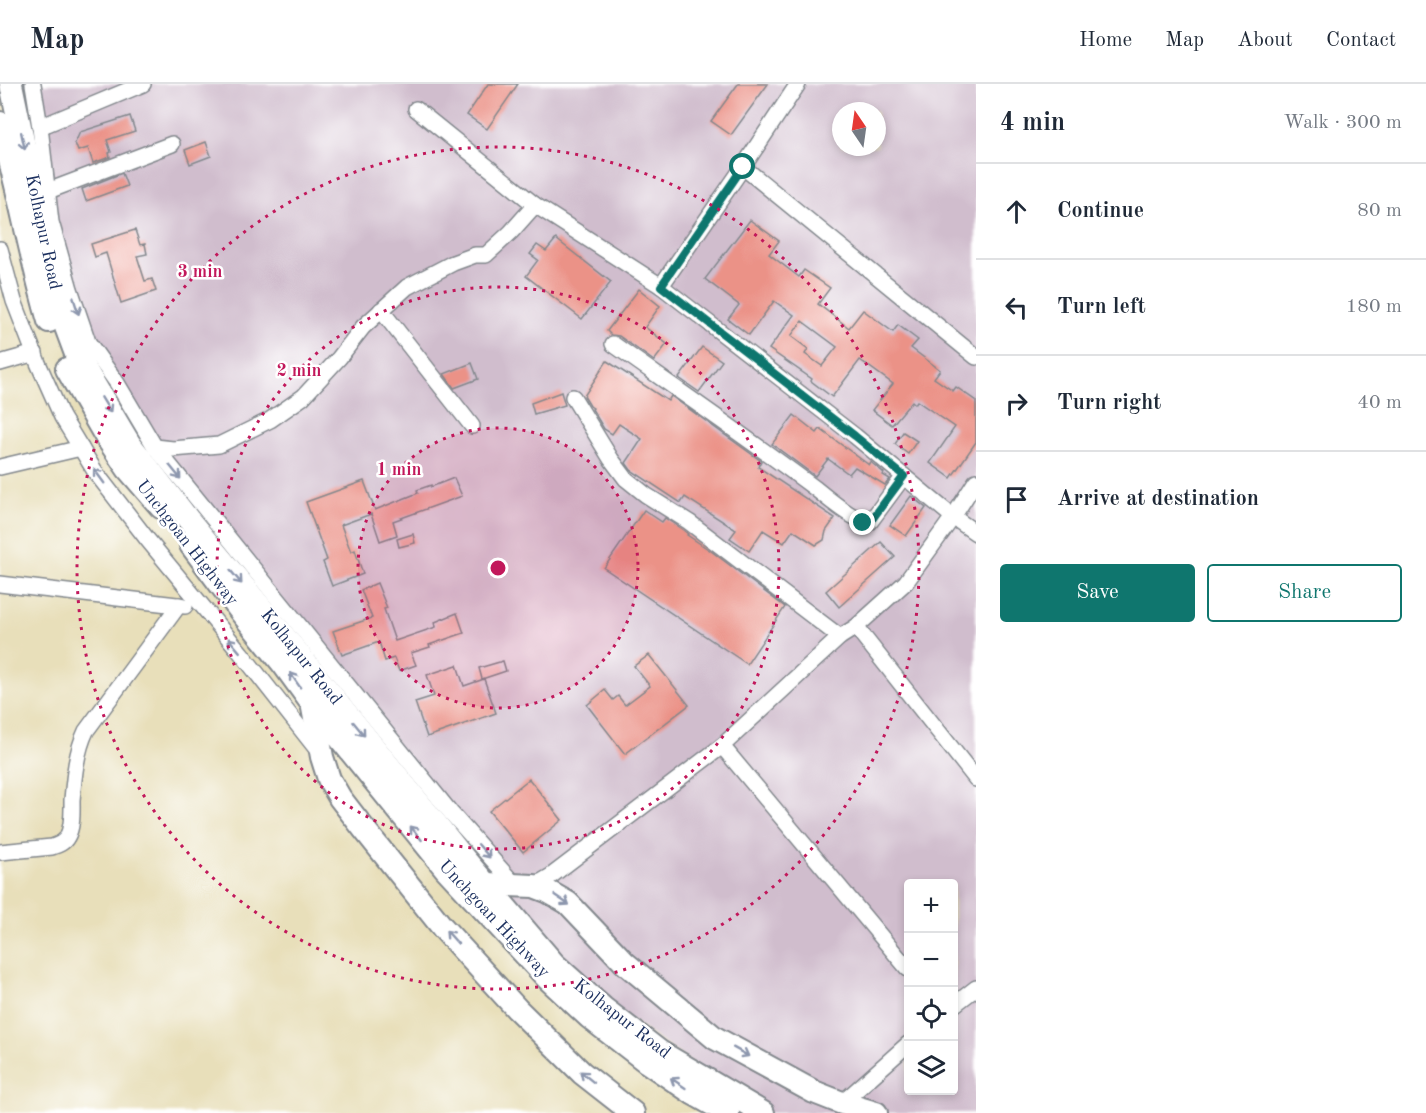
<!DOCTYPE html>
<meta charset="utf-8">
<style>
body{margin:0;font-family:"Old Standard TT",serif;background:#f2f2f3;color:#1f2937}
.controls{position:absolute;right:18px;bottom:18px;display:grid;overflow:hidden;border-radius:6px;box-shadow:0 3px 9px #0003}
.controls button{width:54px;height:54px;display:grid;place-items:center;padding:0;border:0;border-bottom:2px solid #e0e1e3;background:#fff;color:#1f2937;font:30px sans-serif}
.compass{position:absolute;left:832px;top:18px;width:54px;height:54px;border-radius:50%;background:#fff;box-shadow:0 3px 9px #0003;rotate:347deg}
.stop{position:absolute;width:18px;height:18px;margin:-14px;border:4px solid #0f766e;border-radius:50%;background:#fff}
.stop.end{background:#0f766e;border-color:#fff;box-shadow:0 2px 6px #0008}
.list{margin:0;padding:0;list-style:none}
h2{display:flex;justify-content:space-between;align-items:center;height:78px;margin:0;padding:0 24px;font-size:26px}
h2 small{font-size:20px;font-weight:400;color:#747a83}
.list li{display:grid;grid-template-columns:39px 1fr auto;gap:18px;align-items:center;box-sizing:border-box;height:96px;padding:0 24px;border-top:2px solid #e0e1e3}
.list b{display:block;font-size:22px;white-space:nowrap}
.list em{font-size:20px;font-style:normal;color:#747a83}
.actions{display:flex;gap:12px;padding:18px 24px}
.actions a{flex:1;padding:14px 0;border:2px solid #0f766e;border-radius:6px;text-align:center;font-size:21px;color:#0f766e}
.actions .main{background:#0f766e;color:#fff}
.icon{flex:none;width:33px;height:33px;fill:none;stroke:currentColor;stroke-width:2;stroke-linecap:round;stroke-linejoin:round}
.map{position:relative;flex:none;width:976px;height:1029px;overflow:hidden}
header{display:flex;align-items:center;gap:36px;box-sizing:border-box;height:84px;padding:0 30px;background:#fff;border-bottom:2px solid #e0e1e3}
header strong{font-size:28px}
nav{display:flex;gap:33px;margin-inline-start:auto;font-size:21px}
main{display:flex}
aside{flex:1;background:#fff}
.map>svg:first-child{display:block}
</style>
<header>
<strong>Map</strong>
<nav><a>Home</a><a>Map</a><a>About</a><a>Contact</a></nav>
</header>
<main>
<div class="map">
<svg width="976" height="1029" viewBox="0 0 976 1029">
<rect width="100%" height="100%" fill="#fff"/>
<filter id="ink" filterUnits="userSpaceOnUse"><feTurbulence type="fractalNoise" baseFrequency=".0167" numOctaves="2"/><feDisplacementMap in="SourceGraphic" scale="12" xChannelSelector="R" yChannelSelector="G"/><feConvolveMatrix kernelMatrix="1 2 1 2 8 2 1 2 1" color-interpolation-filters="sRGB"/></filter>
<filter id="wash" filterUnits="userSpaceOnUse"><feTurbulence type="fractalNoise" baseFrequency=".008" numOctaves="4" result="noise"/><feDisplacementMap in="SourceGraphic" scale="24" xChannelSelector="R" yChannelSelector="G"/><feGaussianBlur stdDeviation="1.35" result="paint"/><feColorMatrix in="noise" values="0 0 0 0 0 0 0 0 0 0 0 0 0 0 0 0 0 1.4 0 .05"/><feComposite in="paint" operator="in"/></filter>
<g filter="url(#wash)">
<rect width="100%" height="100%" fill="#e8dfba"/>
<!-- industrial -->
<path fill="#d0bdcd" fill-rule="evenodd" d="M 11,0 L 976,0 L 976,1029 L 763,1029 L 565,890 L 100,311 ZM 841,27 L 877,27 L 877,63 L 841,63 ZM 908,800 L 954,800 L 954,1006 L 908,1006 Z"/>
<g id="blocks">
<!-- building -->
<g fill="#eb9287" fill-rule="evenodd">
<path d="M 488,0 L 518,0 L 487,45 L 467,31 Z"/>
<path d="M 738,0 L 768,0 L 731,51 L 711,37 Z"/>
<path d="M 130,32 L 135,47 L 107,56 L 111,68 L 109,69 L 110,73 L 93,79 L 88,64 L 78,67 L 75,59 L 80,48 Z"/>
<path d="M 206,58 L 211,72 L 190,80 L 185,66 Z"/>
<path d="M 122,89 L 127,102 L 86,117 L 82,105 Z"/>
<path d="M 750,136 L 779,157 L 769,170 L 799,193 L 804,186 L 830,204 L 818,220 L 849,244 L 863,226 L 893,248 L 898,241 L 918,256 L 911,264 L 940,286 L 934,294 L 953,307 L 956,303 L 976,317 L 976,358 L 951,394 L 930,379 L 955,343 L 917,317 L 915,320 L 912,317 L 892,341 L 872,326 L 893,300 L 860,276 L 832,313 L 811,297 L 812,295 L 769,265 L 794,231 L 774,217 L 749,251 L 728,235 L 739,221 L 705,195 ZM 802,237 L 837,263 L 822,282 L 805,270 L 808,265 L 791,252 Z"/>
<path d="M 135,146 L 140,161 L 145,160 L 147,170 L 137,172 L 145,197 L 152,195 L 156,207 L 121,219 L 106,169 L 95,173 L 91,160 Z"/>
<path d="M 556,155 L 611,198 L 582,235 L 526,192 L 538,176 L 530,170 L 537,161 L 546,167 Z"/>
<path d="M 639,205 L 660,222 L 645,243 L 667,260 L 654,277 L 619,252 L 611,251 L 607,247 Z"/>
<path d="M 702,263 L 722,277 L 699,308 L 679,294 Z"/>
<path d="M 607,277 L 668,317 L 671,312 L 761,377 L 758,383 L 835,434 L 826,447 L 824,456 L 816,461 L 793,446 L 784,459 L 763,446 L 749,467 L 730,454 L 736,446 L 685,413 L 681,419 L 631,386 L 626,379 L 642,355 L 619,340 L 612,350 L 604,345 L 592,325 L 593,324 L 590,322 L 584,312 Z"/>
<path d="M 472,279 L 478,295 L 454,304 L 444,290 Z"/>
<path d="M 561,308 L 565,321 L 534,330 L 531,319 Z"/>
<path d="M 794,331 L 817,349 L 820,345 L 869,381 L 871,378 L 873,380 L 884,389 L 883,391 L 890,395 L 885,401 L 855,383 L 849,390 L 828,375 L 815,392 L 772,360 Z"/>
<path d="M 903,348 L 917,357 L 908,370 L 895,360 Z"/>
<path d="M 454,394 L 462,412 L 393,437 L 397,451 L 380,457 L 371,430 L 341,441 L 351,468 L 355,466 L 363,490 L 332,502 L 323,478 L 327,476 L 306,418 L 364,397 L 375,426 L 418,409 L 417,406 L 431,401 L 431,403 Z"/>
<path d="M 911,412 L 926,424 L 906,452 L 890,441 Z"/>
<path d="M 644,426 L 662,438 L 665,434 L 683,446 L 688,450 L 687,451 L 711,467 L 785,523 L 747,580 L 604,484 Z"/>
<path d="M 413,450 L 415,459 L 399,463 L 397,455 Z"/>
<path d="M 881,458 L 895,473 L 839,523 L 826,507 Z"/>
<path d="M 377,499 L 387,524 L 384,525 L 395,557 L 436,543 L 435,538 L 457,529 L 464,549 L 429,561 L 430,563 L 411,569 L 416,581 L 399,587 L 394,574 L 385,577 L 379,558 L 342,571 L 333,547 L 372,534 L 361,506 Z"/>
<path d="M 649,571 L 689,621 L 625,670 L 587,621 L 605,606 L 613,616 L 618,612 L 625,621 L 650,602 L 634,582 Z"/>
<path d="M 503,577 L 506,587 L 482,595 L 479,584 Z"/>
<path d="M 457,581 L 464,602 L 484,595 L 496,629 L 427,653 L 415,618 L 434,612 L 427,591 Z"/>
<path d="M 529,695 L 562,736 L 523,768 L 489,727 Z"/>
</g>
</g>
</g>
<g filter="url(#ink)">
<use href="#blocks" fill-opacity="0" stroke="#82878c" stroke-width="1.5"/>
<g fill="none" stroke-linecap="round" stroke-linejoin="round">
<!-- minor casing -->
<g stroke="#82878c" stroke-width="18">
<g id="minor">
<path d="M 33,0 L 40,43 L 51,138 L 70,205 L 88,258 L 117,299 L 155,363 L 451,729 L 515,801"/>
<path d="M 416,25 L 535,121 L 661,202 L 855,352 L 953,433 L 976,449"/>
<path d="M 40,43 L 143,0"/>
<path d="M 743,83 L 976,273"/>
<path d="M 48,107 L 172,60"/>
<path d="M 0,165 L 14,217 L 38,279 L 62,333 L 96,389 L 147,455 L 241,569 L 319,668"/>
<path d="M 661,202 L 743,83 L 798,0"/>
<path d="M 381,226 L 472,342"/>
<path d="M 613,260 C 681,308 749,355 816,405 C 827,414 857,439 870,438 L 904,392"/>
<path d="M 0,279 L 35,269"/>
<path d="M 573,313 L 611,375 L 626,395 L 646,411 L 689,438 L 840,553"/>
<path d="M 155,363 L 173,365 L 219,361 L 270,336 L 303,313 L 339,274 L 363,243 L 407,203 L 453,179 L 475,171 L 486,171 L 511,148 L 535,121"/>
<path d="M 0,383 L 81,364"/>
<path d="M 0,500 L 185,522"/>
<path d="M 856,543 L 976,695"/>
<path d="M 722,662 L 908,885"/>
<path d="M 0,768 L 52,763 C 58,761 64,759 67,753 C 73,743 72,727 72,716 C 74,693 76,668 86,647 L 179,521"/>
<path d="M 534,802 L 551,792 L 722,662 L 840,553 L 856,543 L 906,498 L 953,433 L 976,397"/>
<path d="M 954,921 L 976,904"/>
<path d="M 842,1019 L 908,960"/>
</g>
</g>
<!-- highway casing -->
<g stroke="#82878c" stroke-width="26">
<g id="highway">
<path d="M 11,0 L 40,138 L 51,180 L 60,227 L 76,270 L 129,359 L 188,435 L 260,522 L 466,777 L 554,880 L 603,924 L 660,968 L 763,1029"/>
<path d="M 0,39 C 19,104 30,172 49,237"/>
<path d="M 67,285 L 105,351 L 128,385 L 161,423"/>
<path d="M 191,461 L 241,528 L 284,581 L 313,621 L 446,785 L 548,895 L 589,933 L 647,978 L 694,1010 L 728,1029"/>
<path d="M 313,624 L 322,673 L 329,695 L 340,714 L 364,745 L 443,844 L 517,925 L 582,989 L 633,1029"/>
<path d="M 486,800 L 534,802 L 547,807 L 568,819 L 625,879 L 715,954 L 814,1008 L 842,1019 L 876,1029"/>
</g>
</g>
<!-- minor -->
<use href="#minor" stroke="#fff" stroke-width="15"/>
<!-- highway -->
<use href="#highway" stroke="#fff" stroke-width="22"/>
</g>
<!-- one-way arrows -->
<defs><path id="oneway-shaft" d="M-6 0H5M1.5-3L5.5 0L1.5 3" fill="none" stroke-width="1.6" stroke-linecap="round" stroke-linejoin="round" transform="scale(1.5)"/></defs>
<g stroke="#8d97ae">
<use href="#oneway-shaft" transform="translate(23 57) rotate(78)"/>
<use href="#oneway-shaft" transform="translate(76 222) rotate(72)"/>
<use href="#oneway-shaft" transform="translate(106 321) rotate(59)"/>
<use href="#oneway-shaft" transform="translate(175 388) rotate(51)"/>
<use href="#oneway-shaft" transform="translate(99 392) rotate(-126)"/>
<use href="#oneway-shaft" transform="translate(236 493) rotate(50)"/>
<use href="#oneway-shaft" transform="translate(234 561) rotate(-130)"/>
<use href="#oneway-shaft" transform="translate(295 596) rotate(-125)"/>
<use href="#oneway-shaft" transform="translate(359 645) rotate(51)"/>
<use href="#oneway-shaft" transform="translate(416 749) rotate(-129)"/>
<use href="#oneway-shaft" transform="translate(484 767) rotate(49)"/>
<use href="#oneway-shaft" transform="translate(562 816) rotate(34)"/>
<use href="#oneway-shaft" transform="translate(452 853) rotate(-132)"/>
<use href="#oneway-shaft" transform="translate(741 968) rotate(29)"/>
<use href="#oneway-shaft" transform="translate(587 993) rotate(-141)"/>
<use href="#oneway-shaft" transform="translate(678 999) rotate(-146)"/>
</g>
</g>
<g fill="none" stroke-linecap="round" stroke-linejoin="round" filter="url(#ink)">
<!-- route -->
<path stroke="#0f766e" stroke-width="8" d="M 743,83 L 661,202 L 855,352 L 904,392 L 870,438 L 863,439"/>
</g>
<!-- distance rings -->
<circle cx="498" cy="484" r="140" fill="#c2185b" fill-opacity=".12"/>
<g fill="none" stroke="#c2185b" stroke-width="3" stroke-dasharray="3 6">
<circle cx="498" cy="484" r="140"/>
<circle cx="498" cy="484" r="281"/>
<circle cx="498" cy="484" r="421"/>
</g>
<g text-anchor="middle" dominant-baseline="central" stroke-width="5" stroke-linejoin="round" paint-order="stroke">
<!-- street labels -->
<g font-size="18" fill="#1b2f5e" stroke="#fff">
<text transform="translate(43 148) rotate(78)">Kolhapur Road</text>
<text transform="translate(187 459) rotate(52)">Unchgoan Highway</text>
<text transform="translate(301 573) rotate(51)">Kolhapur Road</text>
<text transform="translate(494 835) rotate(47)">Unchgoan Highway</text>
<text transform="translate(622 935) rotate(38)">Kolhapur Road</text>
</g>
</g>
<circle cx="498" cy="484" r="9" fill="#c2185b" stroke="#fff" stroke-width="3"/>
<g font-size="18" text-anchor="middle" font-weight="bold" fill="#c2185b" stroke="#fff" stroke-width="5" stroke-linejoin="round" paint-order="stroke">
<text x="200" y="193">3 min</text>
<text x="299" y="292">2 min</text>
<text x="399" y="391">1 min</text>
</g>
</svg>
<div class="controls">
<button>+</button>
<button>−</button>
<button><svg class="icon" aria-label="locate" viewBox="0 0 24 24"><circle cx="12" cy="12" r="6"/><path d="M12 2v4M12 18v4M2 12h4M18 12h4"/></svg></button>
<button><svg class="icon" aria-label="layers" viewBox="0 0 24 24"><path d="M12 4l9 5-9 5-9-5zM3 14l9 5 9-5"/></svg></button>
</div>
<svg class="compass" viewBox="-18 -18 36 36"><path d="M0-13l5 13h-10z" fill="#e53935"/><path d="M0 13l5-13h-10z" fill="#747a83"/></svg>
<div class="stop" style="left:743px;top:83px"></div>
<div class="stop end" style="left:863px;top:439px"></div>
</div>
<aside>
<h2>4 min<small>Walk · 300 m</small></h2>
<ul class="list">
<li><svg class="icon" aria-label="ahead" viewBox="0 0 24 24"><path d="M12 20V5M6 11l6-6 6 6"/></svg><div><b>Continue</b></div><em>80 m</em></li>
<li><svg class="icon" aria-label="left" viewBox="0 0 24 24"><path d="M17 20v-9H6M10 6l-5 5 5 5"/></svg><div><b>Turn left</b></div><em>180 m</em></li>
<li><svg class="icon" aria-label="right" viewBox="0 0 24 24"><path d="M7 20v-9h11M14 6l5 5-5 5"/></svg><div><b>Turn right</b></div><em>40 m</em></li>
<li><svg class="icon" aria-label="arrive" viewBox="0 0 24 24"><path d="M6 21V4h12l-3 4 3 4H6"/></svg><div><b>Arrive at destination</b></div></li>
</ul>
<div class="actions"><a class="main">Save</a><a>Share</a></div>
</aside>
</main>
